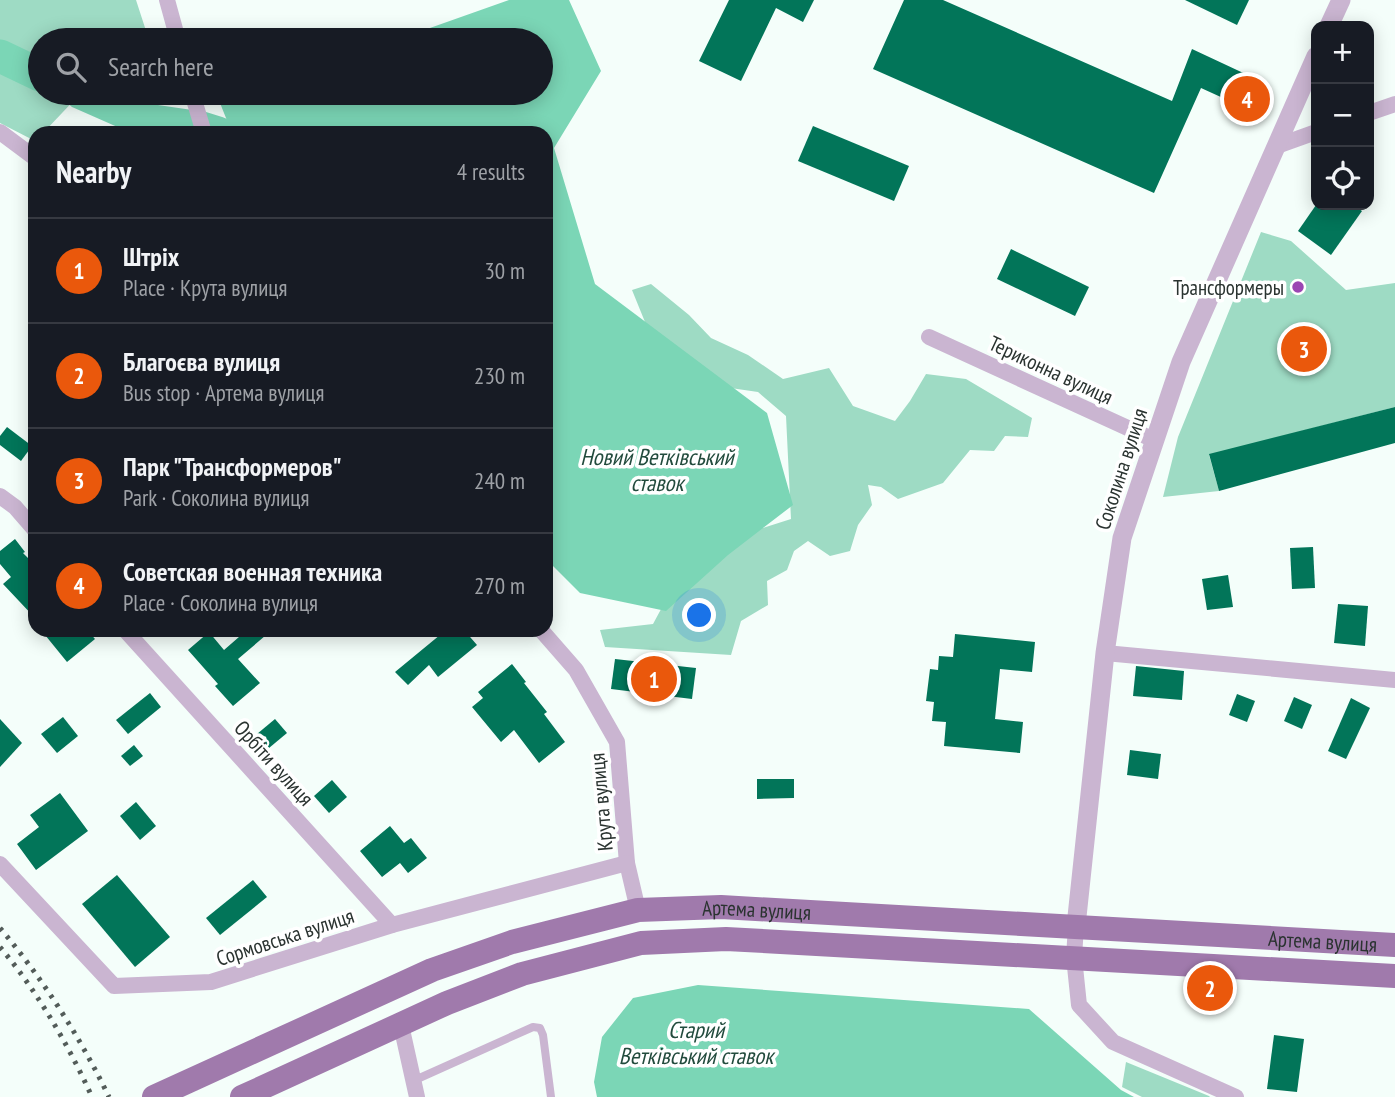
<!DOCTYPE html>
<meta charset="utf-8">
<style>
body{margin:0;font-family:"PT Sans Narrow",sans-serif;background:#242831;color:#f1f3f6}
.controls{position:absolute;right:21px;top:21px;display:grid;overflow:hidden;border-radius:14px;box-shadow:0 4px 18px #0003}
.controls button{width:63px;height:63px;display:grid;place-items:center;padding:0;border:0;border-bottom:2px solid #363941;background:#171b24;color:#f1f3f6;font:35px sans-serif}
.you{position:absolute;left:700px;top:616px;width:24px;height:24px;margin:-18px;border:5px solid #fff;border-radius:50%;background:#1a73e8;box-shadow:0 0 0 10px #1a73e833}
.badge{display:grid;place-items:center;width:46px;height:46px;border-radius:50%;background:#ea580c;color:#fff;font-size:23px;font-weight:700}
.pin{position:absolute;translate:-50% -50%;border:4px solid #fff;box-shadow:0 2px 7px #0006}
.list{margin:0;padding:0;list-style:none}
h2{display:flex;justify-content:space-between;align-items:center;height:91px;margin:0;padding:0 28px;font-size:30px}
h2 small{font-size:23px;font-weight:400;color:#9ea1a6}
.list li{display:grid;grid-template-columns:46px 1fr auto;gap:21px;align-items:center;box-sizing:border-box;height:105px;padding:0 28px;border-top:2px solid #363941}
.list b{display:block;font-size:26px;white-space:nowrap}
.list p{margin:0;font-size:23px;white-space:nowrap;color:#9ea1a6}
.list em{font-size:23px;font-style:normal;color:#9ea1a6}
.icon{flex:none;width:38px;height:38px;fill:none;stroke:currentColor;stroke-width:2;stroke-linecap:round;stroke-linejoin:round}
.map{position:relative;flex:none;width:1395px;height:1097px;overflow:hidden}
.search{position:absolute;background:#171b24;box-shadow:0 4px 18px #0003;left:28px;top:28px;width:525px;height:77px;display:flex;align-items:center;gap:18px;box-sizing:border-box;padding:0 24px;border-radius:38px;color:#9ea1a6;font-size:26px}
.panel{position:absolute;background:#171b24;box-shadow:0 4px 18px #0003;left:28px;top:126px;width:525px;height:511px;border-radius:21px}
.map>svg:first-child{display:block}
</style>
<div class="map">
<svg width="1395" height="1097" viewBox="0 0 1395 1097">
<rect width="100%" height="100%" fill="#f4fefa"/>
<!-- green -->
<g fill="#9edbc4">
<path d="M 0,0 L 136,0 L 149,40 L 91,40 L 87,36 L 88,40 L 40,40 L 40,93 L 81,93 L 43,133 L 35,133 L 35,141 L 0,123 Z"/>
<path d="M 1261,232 L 1291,241 L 1346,290 L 1395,283 L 1395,407 L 1209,455 L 1219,491 L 1163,497 L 1178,437 Z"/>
<path d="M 651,284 L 689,315 L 711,338 L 748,355 L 783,379 L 829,368 L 853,406 L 895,421 L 910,401 L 926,374 L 966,379 L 1032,418 L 1028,437 L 1005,436 L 994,451 L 970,450 L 943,483 L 898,499 L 881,487 L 868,485 L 872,505 L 858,525 L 850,551 L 830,556 L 808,541 L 794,551 L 787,570 L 767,581 L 768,605 L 741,621 L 731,655 L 605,647 L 600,630 L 653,624 L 673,587 L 737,536 L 791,519 L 786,416 L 758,392 L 710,385 L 670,357 L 645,322 L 632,290 Z"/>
<path d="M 1126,1062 L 1209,1096 L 1210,1097 L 1142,1097 L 1122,1087 Z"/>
</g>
<!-- water -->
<g fill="#7bd6b6">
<path d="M 509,0 L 569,0 L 601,71 L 554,148 L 595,284 L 767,413 L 793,505 L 728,555 L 666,611 L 580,593 L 546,559 L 546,133 L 232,133 L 218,98 L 236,93 L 541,93 L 541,40 L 396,40 Z"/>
<path d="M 698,985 L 1029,1009 L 1121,1090 L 1134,1097 L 597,1097 L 594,1082 L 602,1037 L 633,998 Z"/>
</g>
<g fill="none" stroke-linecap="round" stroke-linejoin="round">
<!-- river -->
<g stroke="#7bd6b6" stroke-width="33">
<path d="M 0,56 L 40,75"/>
<path d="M 81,93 L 140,119 L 202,128 L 218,133"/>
</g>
</g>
<!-- building -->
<g fill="#027559">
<path d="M 729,0 L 814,0 L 803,22 L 776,8 L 741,81 L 699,61 Z"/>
<path d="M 904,0 L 943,0 L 1172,101 L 1192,49 L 1269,85 L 1256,113 L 1201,88 L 1154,193 L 873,69 Z"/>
<path d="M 1185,0 L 1249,0 L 1237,25 Z"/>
<path d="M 813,126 L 909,166 L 894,201 L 798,161 Z"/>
<path d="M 1316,205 L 1353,205 L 1362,211 L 1331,255 L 1298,231 Z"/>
<path d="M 1011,249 L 1089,287 L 1075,316 L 997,279 Z"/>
<path d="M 1395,407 L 1395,443 L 1219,491 L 1209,454 Z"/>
<path d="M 7,427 L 32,446 L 21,461 L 0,445 L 0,436 Z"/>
<path d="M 15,539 L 25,552 L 23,553 L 35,565 L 35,618 L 3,584 L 11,577 L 0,564 L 0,551 Z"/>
<path d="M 1313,547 L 1315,588 L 1292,589 L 1290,548 Z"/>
<path d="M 1228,575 L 1233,607 L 1207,610 L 1202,579 Z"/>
<path d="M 1338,604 L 1368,606 L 1365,646 L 1334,643 Z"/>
<path d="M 41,630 L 87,630 L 95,639 L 67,662 Z"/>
<path d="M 247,630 L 272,630 L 238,659 L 260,683 L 233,706 L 215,686 L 218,684 L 188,650 L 209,632 L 224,650 Z"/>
<path d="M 446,630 L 464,630 L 477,645 L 438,677 L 429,665 L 408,685 L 395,672 Z"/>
<path d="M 955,634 L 1035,642 L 1032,672 L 1000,669 L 995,719 L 1023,722 L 1020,753 L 944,746 L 946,722 L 932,721 L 934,702 L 926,701 L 930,669 L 938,670 L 939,656 L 953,657 Z"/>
<path d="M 615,659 L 696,668 L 692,699 L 611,689 Z"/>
<path d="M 512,664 L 526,682 L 524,683 L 547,712 L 544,714 L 565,742 L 539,763 L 514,730 L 501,742 L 472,707 L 483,698 L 478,692 Z"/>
<path d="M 1136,666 L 1184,671 L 1182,700 L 1133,696 Z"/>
<path d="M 150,693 L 161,707 L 128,734 L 116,720 Z"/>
<path d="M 1237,694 L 1255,701 L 1247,722 L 1229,715 Z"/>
<path d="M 1294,697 L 1312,705 L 1302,729 L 1284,721 Z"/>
<path d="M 1351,698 L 1370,708 L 1346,759 L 1328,751 Z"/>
<path d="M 63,717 L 78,736 L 57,753 L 41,734 Z"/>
<path d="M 0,719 L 22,743 L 0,767 Z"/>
<path d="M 275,719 L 287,733 L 269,748 L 257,734 Z"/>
<path d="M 134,745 L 143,756 L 130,766 L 121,756 Z"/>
<path d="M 1130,750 L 1161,754 L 1158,779 L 1127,775 Z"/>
<path d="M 757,779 L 794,779 L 794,798 L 757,799 Z"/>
<path d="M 332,780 L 347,797 L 329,813 L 314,796 Z"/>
<path d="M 60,793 L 88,831 L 36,870 L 17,844 L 39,827 L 30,815 Z"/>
<path d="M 136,802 L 156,826 L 140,840 L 120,816 Z"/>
<path d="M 390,826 L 404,843 L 411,838 L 427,858 L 408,873 L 400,863 L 382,877 L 360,851 Z"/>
<path d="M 117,875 L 170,937 L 135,967 L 82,904 Z"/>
<path d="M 253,880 L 267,897 L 220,935 L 206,918 Z"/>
<path d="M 1274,1035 L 1304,1039 L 1297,1092 L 1267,1089 Z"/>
</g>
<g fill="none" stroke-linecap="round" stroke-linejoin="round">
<!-- service -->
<path stroke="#cab5d1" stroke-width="8" d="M 415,1080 L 533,1027 L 540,1028 L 543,1035 L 551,1097"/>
<!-- minor -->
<g stroke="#cab5d1" stroke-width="16">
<path d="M 167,0 L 178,40"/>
<path d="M 192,93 L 204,133"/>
<path d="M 1369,113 L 1395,104"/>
<path d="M 0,132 L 35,158"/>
<path d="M 1277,146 L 1316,132"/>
<path d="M 929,337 L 1154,440"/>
<path d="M 0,496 L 15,507 L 35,530"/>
<path d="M 125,630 L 392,925"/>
<path d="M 541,630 L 576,670 L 617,742 L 627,863 L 638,910"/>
<path d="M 1105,653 L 1395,680"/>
<path d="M 0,864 L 114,986 L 211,982 L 392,925 L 627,863"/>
<path d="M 1076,926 L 1074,957 L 1079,1005 L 1113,1042 L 1236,1097"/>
<path d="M 401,1025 L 417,1097"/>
</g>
<!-- tertiary -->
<g stroke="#cab5d1" stroke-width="19">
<path d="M 1329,26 L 1341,0"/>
<path d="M 1076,926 L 1105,653 L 1122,538 L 1181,362 L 1316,56"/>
</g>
<!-- primary -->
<g stroke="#a07aac" stroke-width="24">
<path id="s1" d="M 154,1097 L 432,970 L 512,942 L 638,910 L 721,907 L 1395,945"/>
<path d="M 242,1097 L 447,1003 L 522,974 L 641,943 L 726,939 L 1395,976"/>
</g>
<!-- rail -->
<g stroke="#535c59" stroke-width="5" stroke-dasharray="3.5 7" stroke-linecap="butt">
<path d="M 0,928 C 43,979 80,1037 109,1097"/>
<path d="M 0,947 C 37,991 68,1044 92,1097"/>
</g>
</g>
<!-- markers -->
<circle fill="#9b45b3" stroke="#fff" stroke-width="2.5" cx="1298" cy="287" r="7"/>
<g text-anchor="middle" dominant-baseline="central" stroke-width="7" stroke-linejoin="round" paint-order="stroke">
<!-- poi labels -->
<g font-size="21" fill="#2a3330" stroke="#fff" text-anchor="end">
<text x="1284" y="287">Трансформеры</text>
</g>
<!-- street labels -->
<g font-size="21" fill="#2a3330" stroke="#fff">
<text transform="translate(1051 370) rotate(25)">Териконна вулиця</text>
<text transform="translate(1121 469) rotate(-72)">Соколина вулиця</text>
<text transform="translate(274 763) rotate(48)">Орбіти вулиця</text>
<text transform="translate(601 802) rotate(-95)">Крута вулиця</text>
<text stroke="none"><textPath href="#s1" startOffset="639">Артема вулиця</textPath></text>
<text transform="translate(285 937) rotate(-18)">Сормовська вулиця</text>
<text stroke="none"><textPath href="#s1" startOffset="1206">Артема вулиця</textPath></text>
</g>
<!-- water labels -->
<g font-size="23" font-style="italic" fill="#224b3d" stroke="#fff">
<text x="657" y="456">Новий Ветківський<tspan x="657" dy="26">ставок</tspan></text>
<text x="696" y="1029">Старий<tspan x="696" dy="26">Ветківський ставок</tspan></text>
</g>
</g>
</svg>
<div class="controls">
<button>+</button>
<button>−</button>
<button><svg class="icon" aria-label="locate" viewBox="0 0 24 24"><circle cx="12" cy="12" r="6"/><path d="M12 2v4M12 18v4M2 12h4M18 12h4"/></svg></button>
</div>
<div class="you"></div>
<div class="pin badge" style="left:654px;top:679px">1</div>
<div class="pin badge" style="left:1210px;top:988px">2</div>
<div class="pin badge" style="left:1304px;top:349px">3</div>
<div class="pin badge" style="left:1247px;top:99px">4</div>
<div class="search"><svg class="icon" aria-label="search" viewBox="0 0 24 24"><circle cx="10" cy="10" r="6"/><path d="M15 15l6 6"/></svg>Search here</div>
<section class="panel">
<h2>Nearby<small>4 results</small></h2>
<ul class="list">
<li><span class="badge">1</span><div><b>Штріх</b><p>Place · Крута вулиця</p></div><em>30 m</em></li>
<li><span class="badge">2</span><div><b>Благоєва вулиця</b><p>Bus stop · Артема вулиця</p></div><em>230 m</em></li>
<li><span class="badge">3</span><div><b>Парк &quot;Трансформеров&quot;</b><p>Park · Соколина вулиця</p></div><em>240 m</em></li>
<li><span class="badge">4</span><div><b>Советская военная техника</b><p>Place · Соколина вулиця</p></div><em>270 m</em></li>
</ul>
</section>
</div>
